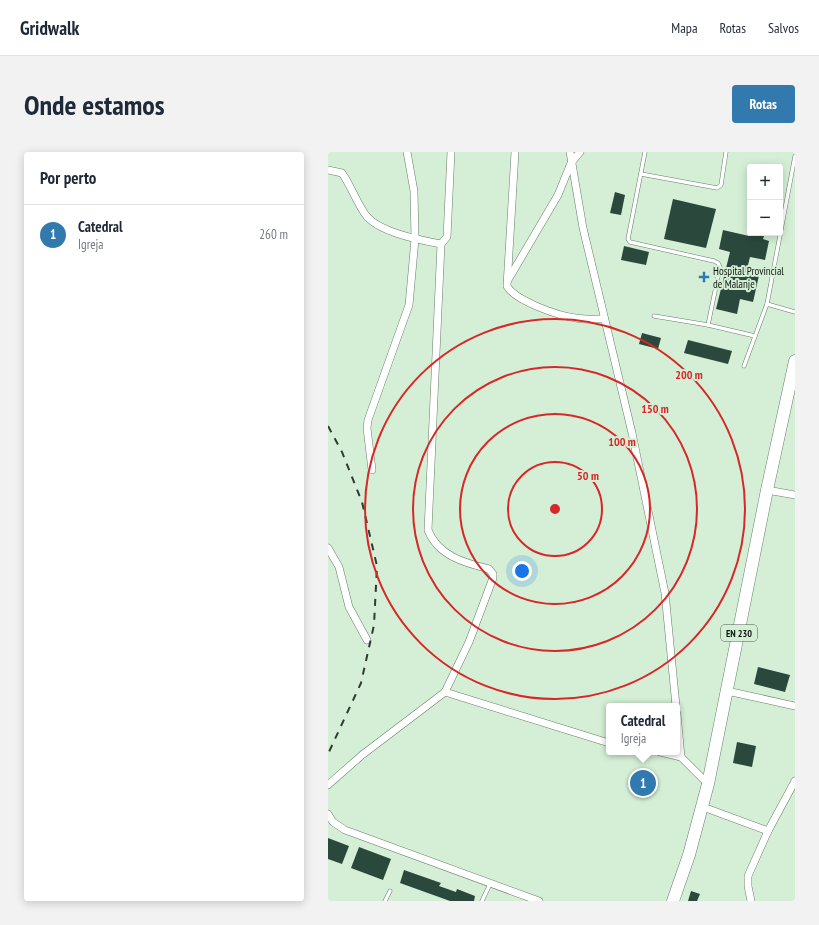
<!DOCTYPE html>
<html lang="pt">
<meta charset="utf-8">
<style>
body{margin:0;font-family:"PT Sans Narrow",sans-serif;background:#f2f2f3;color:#1f2937}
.controls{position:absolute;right:12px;top:12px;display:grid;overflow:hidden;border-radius:4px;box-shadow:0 2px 10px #0003}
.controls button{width:36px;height:36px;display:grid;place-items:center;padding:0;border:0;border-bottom:1px solid #e0e1e3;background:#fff;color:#1f2937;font:20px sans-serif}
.you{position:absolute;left:194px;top:419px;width:14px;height:14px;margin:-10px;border:3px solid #fff;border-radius:50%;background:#1a73e8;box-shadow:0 0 0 6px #1a73e833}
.badge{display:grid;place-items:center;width:26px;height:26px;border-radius:50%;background:#327aae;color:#fff;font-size:13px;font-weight:700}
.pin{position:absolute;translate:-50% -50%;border:2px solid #fff;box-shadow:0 1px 4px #0006}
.popup{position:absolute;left:278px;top:551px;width:74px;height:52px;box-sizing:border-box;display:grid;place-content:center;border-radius:4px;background:#fff;filter:drop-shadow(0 1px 3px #0005);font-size:13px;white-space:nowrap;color:#747a83}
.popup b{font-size:15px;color:#1f2937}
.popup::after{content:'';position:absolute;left:50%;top:100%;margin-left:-8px;border:8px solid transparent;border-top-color:#fff}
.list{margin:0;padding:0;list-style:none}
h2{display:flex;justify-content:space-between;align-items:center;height:52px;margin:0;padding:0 16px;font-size:17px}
h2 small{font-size:13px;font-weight:400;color:#747a83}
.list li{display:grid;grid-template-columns:26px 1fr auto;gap:12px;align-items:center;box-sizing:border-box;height:60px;padding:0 16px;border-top:1px solid #e0e1e3}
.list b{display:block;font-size:15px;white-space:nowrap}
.list p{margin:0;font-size:13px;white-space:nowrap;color:#747a83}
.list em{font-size:13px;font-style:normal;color:#747a83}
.map{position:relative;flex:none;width:467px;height:749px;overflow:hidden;border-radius:4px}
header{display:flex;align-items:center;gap:24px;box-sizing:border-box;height:56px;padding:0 20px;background:#fff;border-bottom:1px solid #e0e1e3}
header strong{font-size:19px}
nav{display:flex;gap:22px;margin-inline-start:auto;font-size:14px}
.intro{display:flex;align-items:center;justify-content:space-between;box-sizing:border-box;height:96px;padding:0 24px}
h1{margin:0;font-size:28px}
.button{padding:10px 18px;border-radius:4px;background:#327aae;color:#fff;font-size:14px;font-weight:700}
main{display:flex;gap:24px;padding:0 24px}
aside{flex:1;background:#fff;border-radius:4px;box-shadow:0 2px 10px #0003}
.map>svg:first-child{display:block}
</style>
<header>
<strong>Gridwalk</strong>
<nav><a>Mapa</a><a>Rotas</a><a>Salvos</a></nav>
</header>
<div class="intro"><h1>Onde estamos</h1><a class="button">Rotas</a></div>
<main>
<aside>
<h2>Por perto<small></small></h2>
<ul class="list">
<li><span class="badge">1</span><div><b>Catedral</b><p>Igreja</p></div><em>260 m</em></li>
</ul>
</aside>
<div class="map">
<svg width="467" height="749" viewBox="0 0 467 749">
<rect width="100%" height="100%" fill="#d5efd6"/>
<!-- building -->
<g fill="#2a493c">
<path d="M 287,40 L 297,43 L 293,63 L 282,61 Z"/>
<path d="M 345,47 L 388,57 L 378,96 L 336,87 Z"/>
<path d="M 395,78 L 421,84 L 422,81 L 437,81 L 435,87 L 441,89 L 437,108 L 422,105 L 419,117 L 432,119 L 425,150 L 412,147 L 409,162 L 388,157 L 402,100 L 391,97 Z"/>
<path d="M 296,94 L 321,100 L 318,113 L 293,108 Z"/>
<path d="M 314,181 L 333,186 L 330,197 L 311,192 Z"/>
<path d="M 360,188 L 404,199 L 400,212 L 356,201 Z"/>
<path d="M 430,515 L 462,523 L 457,540 L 426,532 Z"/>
<path d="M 409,590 L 428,594 L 424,615 L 405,611 Z"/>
<path d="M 0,686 L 21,694 L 14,712 L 0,707 Z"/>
<path d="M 31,695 L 63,707 L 55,728 L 23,716 Z"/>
<path d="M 76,718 L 113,731 L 111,734 L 128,740 L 129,737 L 147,744 L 146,749 L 122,749 L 72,731 Z"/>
<path d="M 363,739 L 372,742 L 369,749 L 360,749 Z"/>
</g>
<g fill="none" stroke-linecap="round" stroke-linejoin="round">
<!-- lane casing -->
<g stroke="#677e69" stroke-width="4.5">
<g id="lane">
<path d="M 317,0 L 300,87 L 302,90 L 386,109 L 390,111 L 392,115 L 380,173"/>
<path d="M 313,22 L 389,36 L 393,33 L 398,0"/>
<path d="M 439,152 L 467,160"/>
<path d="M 326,164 L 380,173 L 427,184"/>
<path d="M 416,214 L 439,152 L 467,4"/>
<path d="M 57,749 L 62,739"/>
<path d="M 154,749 L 162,732"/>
</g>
</g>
<!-- street casing -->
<g stroke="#677e69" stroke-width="8">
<g id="street">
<path d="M 187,0 L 179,134 C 187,149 231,164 248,166 C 257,168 267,167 276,167"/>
<path d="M 242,0 L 255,76 L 304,281 L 337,441 L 348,554"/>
<path d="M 0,18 L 14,21 C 23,34 28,49 37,62 C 49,80 92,88 113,92"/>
<path d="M 180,128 L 230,43 L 243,11 L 252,0"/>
<path d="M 44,318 L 39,276 L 40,268 L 81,153 L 87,87 L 86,39 L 79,0"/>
<path d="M 439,338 L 467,343"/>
<path d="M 0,396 L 11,415 L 21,455 L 39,488"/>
<path d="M 399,539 L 467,554"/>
<path d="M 117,540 L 141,490 L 165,426 L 165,422 L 161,417 C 137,411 110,404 100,378 L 113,92 L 119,85 L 123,0"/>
<path d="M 349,562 L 353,605"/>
<path d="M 332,600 L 353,605 L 380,632"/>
<path d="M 0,633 L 34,603 L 117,540 L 281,591"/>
<path d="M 375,655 L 440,679"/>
<path d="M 0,662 L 5,670 L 17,678 L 211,749"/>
<path d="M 423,749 L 420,734 L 420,724 L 440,679 L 467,629"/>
</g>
</g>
<!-- primary casing -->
<g stroke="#677e69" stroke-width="13">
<path id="primary" d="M 345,749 L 361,703 L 380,632 L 439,338 L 467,209"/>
</g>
<!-- lane -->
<use href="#lane" stroke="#fff" stroke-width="3.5"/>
<!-- street -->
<use href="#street" stroke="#fff" stroke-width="7"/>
<!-- primary -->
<use href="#primary" stroke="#fff" stroke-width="12"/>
<!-- rail -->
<path stroke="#2f3a30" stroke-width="2" stroke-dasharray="7 7" stroke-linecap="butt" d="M 0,274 L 14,300 L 34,350 L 49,414 L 46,473 L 33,531 L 0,602"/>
</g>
<!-- distance rings -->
<g fill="none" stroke="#d62828" stroke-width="2">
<circle cx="227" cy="357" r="47"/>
<circle cx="227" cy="357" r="95"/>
<circle cx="227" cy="357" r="142"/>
<circle cx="227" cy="357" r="190"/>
</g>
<!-- markers -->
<path fill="#327aae" stroke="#d5efd6" stroke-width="1.5" d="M374 119h4v4h4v4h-4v4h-4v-4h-4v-4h4z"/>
<g text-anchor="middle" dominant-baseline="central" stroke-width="4" stroke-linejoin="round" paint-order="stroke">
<!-- shield labels -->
<rect fill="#d5efd6" stroke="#4b594c" stroke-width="1" x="393" y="473" width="36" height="16" rx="3"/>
<g font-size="10" font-weight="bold" fill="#101911">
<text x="411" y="481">EN 230</text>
</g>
<!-- poi labels -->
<g font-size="11" fill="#101911" stroke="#d5efd6" text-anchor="start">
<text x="385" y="119">Hospital Provincial<tspan x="385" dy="13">de Malanje</tspan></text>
</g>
</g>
<circle cx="227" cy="357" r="6" fill="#d62828" stroke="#d5efd6" stroke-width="2"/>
<g font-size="12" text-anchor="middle" font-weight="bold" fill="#d62828" stroke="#d5efd6" stroke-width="4" stroke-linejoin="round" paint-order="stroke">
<text x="361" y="227">200 m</text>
<text x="327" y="261">150 m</text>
<text x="294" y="294">100 m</text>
<text x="260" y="328">50 m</text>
</g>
</svg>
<div class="controls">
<button>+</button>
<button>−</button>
</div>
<div class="you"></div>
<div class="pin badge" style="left:315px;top:631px">1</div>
<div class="popup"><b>Catedral</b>Igreja</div>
</div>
</main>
